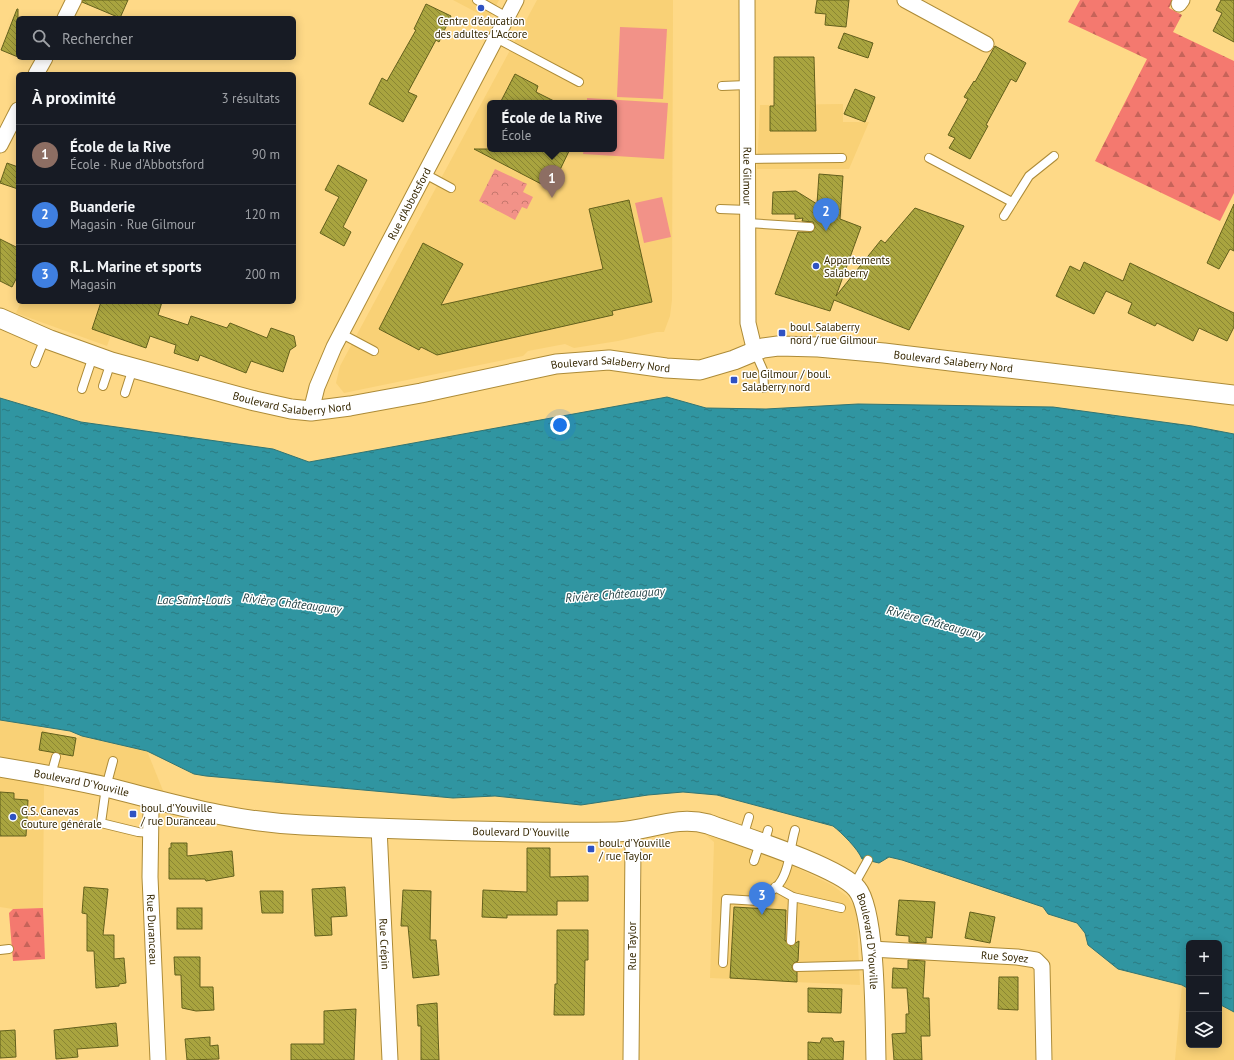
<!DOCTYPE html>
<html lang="fr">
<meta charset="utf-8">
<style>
body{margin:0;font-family:"PT Sans",sans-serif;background:#20242c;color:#f1f3f6}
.controls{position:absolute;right:12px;bottom:12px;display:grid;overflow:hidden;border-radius:6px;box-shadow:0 2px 10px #0003}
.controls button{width:36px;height:36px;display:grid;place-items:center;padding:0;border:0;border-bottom:1px solid #363941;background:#171b24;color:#f1f3f6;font:20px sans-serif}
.you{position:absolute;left:560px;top:425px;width:14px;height:14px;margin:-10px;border:3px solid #fff;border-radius:50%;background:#1a73e8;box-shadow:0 0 0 6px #1a73e833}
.badge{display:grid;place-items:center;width:26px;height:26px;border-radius:50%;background:#b45309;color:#fff;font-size:13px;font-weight:700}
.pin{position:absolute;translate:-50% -33px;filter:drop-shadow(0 1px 2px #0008)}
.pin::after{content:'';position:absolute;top:21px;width:14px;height:12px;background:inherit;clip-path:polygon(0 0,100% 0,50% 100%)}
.popup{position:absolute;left:487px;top:100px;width:130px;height:52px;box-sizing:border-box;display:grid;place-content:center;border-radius:6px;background:#171b24;filter:drop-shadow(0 1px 3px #0005);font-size:13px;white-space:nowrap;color:#9ea1a6}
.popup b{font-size:15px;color:#f1f3f6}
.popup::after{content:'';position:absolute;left:50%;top:100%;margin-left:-8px;border:8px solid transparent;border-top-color:#171b24}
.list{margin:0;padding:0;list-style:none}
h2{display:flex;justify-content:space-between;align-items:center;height:52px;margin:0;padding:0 16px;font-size:17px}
h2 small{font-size:13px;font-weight:400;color:#9ea1a6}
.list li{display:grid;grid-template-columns:26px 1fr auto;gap:12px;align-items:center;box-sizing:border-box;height:60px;padding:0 16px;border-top:1px solid #363941}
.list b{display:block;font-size:15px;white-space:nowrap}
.list p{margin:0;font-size:13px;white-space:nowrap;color:#9ea1a6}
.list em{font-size:13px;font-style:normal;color:#9ea1a6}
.icon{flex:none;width:22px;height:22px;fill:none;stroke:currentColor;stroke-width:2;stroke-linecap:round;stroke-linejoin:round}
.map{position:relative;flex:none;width:1234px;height:1060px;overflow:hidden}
.search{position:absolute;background:#171b24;box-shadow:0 2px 10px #0003;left:16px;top:16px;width:280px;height:44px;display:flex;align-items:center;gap:10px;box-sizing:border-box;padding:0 14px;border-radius:6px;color:#9ea1a6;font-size:15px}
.panel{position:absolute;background:#171b24;box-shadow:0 2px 10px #0003;left:16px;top:72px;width:280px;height:232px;border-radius:6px}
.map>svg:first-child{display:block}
</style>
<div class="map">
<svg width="1234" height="1060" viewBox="0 0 1234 1060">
<defs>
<pattern id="forest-firs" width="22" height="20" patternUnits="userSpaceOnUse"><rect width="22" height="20" fill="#f4796f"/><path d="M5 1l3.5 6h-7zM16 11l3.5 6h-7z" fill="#c66359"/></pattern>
<pattern id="park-crowns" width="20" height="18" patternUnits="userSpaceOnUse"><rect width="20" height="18" fill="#f29288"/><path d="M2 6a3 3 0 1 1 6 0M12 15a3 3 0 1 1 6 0" fill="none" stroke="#c5776d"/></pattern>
<pattern id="water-ripples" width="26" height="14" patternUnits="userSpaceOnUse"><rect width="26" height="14" fill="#3095a1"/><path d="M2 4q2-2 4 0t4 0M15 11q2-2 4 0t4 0" fill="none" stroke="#2a7a81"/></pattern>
<pattern id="building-back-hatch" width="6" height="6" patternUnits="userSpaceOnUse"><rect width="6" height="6" fill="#a9a43f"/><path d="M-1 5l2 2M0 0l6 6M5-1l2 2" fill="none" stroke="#8a8633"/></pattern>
</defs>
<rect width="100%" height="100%" fill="#fed987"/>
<!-- built -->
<g fill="#f9d176" fill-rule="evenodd">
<path d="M 453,0 L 499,0 L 489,19 Z"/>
<path d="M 537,0 L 673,0 L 672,300 L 670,316 L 664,332 L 657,332 L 618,341 L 574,348 L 565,344 L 528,351 L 523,356 L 344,393 L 336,383 L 340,366 ZM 490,103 L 614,103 L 614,149 L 490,149 Z"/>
<path d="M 843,104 L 843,122 L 869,122 L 849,169 L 757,169 L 760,105 Z"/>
<path d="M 21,302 L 123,302 L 107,346 L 16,313 Z"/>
<path d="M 0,720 L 37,725 L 49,733 L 76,738 L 82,736 L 147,751 L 164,793 L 66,769 L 0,759 Z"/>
<path d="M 0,777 L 44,782 L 43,908 L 13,909 L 0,907 Z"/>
<path d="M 700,830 L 787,863 L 832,885 L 848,897 L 855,908 L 857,923 L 860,985 L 710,978 L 714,842 Z"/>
<path d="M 1182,985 L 1189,989 L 1189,1045 L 1219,1045 L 1219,1004 L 1234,1012 L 1234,1060 L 1175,1060 Z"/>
</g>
<!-- grass -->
<g fill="#f29288">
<path d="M 620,27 L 667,29 L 663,99 L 617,97 Z"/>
<path d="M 587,98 L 668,103 L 664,159 L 583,154 L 584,149 L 614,149 L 614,103 L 587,103 Z"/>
<path d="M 662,197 L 671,237 L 644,243 L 635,203 Z"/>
</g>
<!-- forest -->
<g fill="url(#forest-firs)">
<path d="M 1080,0 L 1173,0 L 1169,8 L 1182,15 L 1173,32 L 1234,61 L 1234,193 L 1220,221 L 1095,161 L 1147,59 L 1068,22 Z"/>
<path d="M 43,908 L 45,959 L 13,961 L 9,913 L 13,909 Z"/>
</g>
<!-- park -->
<path fill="url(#park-crowns)" d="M 495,169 L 527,184 L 523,192 L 533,197 L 527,209 L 522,207 L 515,220 L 479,201 Z"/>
<!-- water -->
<path fill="url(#water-ripples)" stroke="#327472" d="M 667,397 L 706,408 L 766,409 L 858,404 L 1053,407 L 1192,426 L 1234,434 L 1234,1012 L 1219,1004 L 1219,943 L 1189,943 L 1189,989 L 1182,985 L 1118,969 L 1088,945 L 1085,933 L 1077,923 L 1048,914 L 1043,907 L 902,860 L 889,857 L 879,863 L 862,859 C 858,849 842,833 833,826 L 717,795 L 683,792 L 648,795 L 581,805 L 495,796 L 453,798 L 206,776 L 194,774 L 147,751 L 82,736 L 70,731 L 0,720 L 0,398 L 81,422 L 273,449 L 309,462 Z"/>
<!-- building -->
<g fill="url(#building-back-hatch)" stroke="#63601c">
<path d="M 83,0 L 128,0 L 120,18 L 82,2 Z"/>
<path d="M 817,0 L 849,0 L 846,27 L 825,25 L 826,14 L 815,13 Z"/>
<path d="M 1221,0 L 1234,0 L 1234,42 L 1213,31 L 1222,13 L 1216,10 Z"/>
<path d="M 426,4 L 451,16 L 439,42 L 436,40 L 408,92 L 417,96 L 403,122 L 369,104 L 382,78 L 387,81 L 416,30 L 414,29 Z"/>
<path d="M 17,9 L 18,9 L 18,57 L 1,50 Z"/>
<path d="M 844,33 L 873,43 L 868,58 L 838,48 Z"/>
<path d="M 995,46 L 1026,63 L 1016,82 L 1011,79 L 986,125 L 988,126 L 970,159 L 949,148 L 955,138 L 948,135 L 968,99 L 964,97 L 974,81 L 975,82 Z"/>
<path d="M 774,57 L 814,57 L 816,131 L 770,131 L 770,106 L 774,106 Z"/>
<path d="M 515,74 L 538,86 L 536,92 L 558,103 L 500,103 Z"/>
<path d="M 855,89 L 875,97 L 865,122 L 844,114 Z"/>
<path d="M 474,149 L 570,149 L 558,174 L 554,172 L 547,187 Z"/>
<path d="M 7,163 L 18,167 L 18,189 L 0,183 Z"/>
<path d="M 338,165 L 367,180 L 343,227 L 351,232 L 344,246 L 320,233 L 339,197 L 325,190 Z"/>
<path d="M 819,174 L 843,176 L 840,219 L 861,227 L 836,296 L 881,240 L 885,243 L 915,208 L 964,226 L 909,330 L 834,300 L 830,311 L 775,294 L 798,232 L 812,232 L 815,227 L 813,222 L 802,221 L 803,218 L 795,219 L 795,214 L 772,214 L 773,192 L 796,191 L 817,204 Z"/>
<path d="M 629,200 L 652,302 L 612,311 L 613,315 L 437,355 L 421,347 L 419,350 L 379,329 L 423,243 L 463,264 L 441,305 L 603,269 L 589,209 Z"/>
<path d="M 1234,204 L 1234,251 L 1230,249 L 1219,269 L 1207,263 Z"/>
<path d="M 0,239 L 18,248 L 18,275 L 12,287 L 0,281 Z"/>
<path d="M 1084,262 L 1123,281 L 1130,263 L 1234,313 L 1234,327 L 1227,341 L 1199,328 L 1193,341 L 1157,323 L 1155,326 L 1128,313 L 1132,303 L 1106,291 L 1094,314 L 1056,296 L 1070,266 L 1080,271 Z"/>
<path d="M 101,302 L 162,302 L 158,315 L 188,325 L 191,316 L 227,328 L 230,323 L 267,338 L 271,328 L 294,336 L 296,346 L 290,350 L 283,372 L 251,361 L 246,373 L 200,355 L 198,361 L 174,353 L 176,345 L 150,336 L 146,348 L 92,329 Z"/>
<path d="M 42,732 L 76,738 L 73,756 L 39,750 Z"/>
<path d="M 0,792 L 14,793 L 14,799 L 28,800 L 26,836 L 0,836 Z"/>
<path d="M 171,843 L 187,843 L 187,856 L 232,851 L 234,876 L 206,881 L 205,879 L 169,879 L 169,848 L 171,848 Z"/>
<path d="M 527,848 L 550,848 L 550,877 L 588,876 L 588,901 L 557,901 L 557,915 L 507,915 L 507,918 L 482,917 L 483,890 L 527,892 Z"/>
<path d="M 84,887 L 108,889 L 103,935 L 114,935 L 114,959 L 124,958 L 126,983 L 119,984 L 119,986 L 96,988 L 94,951 L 87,951 L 87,914 L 82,913 Z"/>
<path d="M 345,887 L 347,916 L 331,917 L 332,935 L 315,936 L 312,889 Z"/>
<path d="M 403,890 L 431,891 L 430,940 L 436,940 L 439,975 L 413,978 L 408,926 L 401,926 Z"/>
<path d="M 260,891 L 283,891 L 283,913 L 262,913 Z"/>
<path d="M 899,900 L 935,902 L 932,938 L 926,937 L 926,943 L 909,942 L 909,936 L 896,935 Z"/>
<path d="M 734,907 L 786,910 L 785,940 L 790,946 L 799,941 L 798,961 L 794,963 L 792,967 L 793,970 L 797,972 L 797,982 L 730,978 Z"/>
<rect x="177" y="908" width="25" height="21"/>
<path d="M 970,912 L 995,917 L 990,943 L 965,938 Z"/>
<path d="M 557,930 L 588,930 L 588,960 L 585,960 L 584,1015 L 554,1015 L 555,984 L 557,984 Z"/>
<path d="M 174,957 L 200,957 L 200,987 L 213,987 L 214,1010 L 196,1011 L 182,1008 L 181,975 L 175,975 Z"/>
<path d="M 908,960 L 925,961 L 923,998 L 929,998 L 930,1036 L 921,1036 L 922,1060 L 894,1060 L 892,1034 L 906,1033 L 906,1014 L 909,1014 L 907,988 L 892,988 L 893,968 L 908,969 Z"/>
<path d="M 999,977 L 1018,977 L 1018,1010 L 998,1009 Z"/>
<path d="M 808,988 L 842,989 L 841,1013 L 808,1012 Z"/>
<path d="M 437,1003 L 439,1060 L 421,1060 L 421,1026 L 418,1026 L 417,1005 Z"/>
<path d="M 356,1009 L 354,1060 L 291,1060 L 291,1044 L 324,1044 L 324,1011 Z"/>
<path d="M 116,1023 L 118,1046 L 77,1049 L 78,1057 L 56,1059 L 54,1030 Z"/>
<path d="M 15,1030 L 16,1057 L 0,1058 L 0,1031 Z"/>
<path d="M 210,1037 L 210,1046 L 218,1045 L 219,1059 L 187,1060 L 185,1039 Z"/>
<path d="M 822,1038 L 832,1038 L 834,1042 L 844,1041 L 843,1060 L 808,1060 L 808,1042 L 820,1043 Z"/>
</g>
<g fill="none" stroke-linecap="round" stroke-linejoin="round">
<!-- service casing -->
<g stroke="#ad8b37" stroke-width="10">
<g id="service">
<path d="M 477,0 L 507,17"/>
<path d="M 496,38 L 579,82"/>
<path d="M 722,86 L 747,85"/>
<path d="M 929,158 L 1012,202"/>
<path d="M 748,159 L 842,158"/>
<path d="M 425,174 L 451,188"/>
<path d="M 720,209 L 748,210"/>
<path d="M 1004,216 L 1029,176 L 1054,156"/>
<path d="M 748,223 L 810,227"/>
<path d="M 342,334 L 374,351"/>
<path d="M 755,352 L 763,370 L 764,388"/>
<path d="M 35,363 L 45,338"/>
<path d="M 103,386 L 111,362"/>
<path d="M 82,389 L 93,356"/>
<path d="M 125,393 L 133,368"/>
<path d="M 113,761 L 106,787 L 101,823 L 138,832 L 151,833"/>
<path d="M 51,775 L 56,757"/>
<path d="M 743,837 L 749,817"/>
<path d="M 764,844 L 768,830"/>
<path d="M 754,861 L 760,843"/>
<path d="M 854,885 L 868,860"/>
<path d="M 775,887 L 793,897 L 791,941"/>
<path d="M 793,897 L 841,908"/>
<path d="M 0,950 L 9,949"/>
<path d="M 723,963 L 726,899 L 758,901 C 765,896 774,890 779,884 C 790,870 790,846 795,830"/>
<path d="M 797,967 L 872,965"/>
</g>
</g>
<!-- minor casing -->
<g stroke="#ad8b37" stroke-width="17">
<g id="minor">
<path id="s1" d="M 747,0 L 748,323 L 755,352"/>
<path d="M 905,0 L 986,44"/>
<path d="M 1179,4 L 1182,0"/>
<path d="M 65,18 L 74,0"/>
<path d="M 36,74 L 45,58"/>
<path d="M 0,145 L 18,110"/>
<path id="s2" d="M 311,411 L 317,387 L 334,347 L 516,0"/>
<path id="s3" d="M 154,799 L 151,810 L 150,877 L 158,1060"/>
<path id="s4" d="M 379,828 L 390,1060"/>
<path d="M 631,831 L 633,847 L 631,1060"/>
<path id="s5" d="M 871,949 L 1017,957 L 1036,960 L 1042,966 L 1044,1060"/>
</g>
</g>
<!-- tertiary casing -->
<g stroke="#ad8b37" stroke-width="21">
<g id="tertiary">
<path id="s6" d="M 0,318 L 50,340 L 111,362 L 255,401 L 291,409 L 311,411 L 350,406 L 421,393 L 556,364 L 609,360 L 666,368 L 700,370 L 734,360 L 763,348 L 778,346 L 818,347 L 884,353 L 1234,395"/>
<path id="s7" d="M 0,767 C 36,773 71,779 106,787 C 174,804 232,822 303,825 C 407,830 512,833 616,832 C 649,831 675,815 708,824 C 738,835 840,867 857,889 C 876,912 875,1026 876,1060"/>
</g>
</g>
<!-- service -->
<use href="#service" stroke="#fff" stroke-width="8"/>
<!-- minor -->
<use href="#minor" stroke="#fff" stroke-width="15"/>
<!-- tertiary -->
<use href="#tertiary" stroke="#fff" stroke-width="19"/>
</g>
<!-- markers -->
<g fill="#2f52c2" stroke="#fff" stroke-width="1.5">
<circle cx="481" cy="8" r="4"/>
<circle cx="816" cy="266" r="4"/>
<rect x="778" y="329" width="8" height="8" rx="2"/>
<rect x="730" y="376" width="8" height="8" rx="2"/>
<rect x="129" y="810" width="8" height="8" rx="2"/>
<circle cx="13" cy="817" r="4"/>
<rect x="587" y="845" width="8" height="8" rx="2"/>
</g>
<g text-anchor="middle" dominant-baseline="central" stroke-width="3" stroke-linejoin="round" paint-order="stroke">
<!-- poi labels -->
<g font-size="11" fill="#362803" stroke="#fff" text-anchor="start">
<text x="481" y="21" text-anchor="middle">Centre d'éducation<tspan x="481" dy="13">des adultes L'Accore</tspan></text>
<text x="824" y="260">Appartements<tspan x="824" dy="13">Salaberry</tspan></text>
<text x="790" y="327">boul. Salaberry<tspan x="790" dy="13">nord / rue Gilmour</tspan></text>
<text x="742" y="374">rue Gilmour / boul.<tspan x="742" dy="13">Salaberry nord</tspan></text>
<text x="141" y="808">boul. d'Youville<tspan x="141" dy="13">/ rue Duranceau</tspan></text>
<text x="21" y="811">G.S. Canevas<tspan x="21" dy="13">Couture générale</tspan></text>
<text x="599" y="843">boul. d'Youville<tspan x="599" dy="13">/ rue Taylor</tspan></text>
</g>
<!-- street labels -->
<g font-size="11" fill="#362803" stroke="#fff">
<text stroke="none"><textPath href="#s1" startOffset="176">Rue Gilmour</textPath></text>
<text stroke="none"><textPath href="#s2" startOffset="230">Rue d'Abbotsford</textPath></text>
<text stroke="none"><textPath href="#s6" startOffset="978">Boulevard Salaberry Nord</textPath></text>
<text stroke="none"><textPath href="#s6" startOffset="630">Boulevard Salaberry Nord</textPath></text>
<text stroke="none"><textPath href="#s6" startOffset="306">Boulevard Salaberry Nord</textPath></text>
<text stroke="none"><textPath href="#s7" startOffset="83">Boulevard D'Youville</textPath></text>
<text stroke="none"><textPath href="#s7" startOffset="527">Boulevard D'Youville</textPath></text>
<text stroke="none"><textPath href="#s3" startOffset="131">Rue Duranceau</textPath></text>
<text stroke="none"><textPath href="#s7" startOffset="933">Boulevard D'Youville</textPath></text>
<text stroke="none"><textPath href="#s4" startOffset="116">Rue Crépin</textPath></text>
<text transform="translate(632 946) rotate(-90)">Rue Taylor</text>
<text stroke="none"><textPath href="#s5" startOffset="134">Rue Soyez</textPath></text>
</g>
<!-- water labels -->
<g font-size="12" font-style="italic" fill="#244346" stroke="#fff">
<text transform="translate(615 594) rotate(-4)">Rivière Châteauguay</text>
<text x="194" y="599">Lac Saint-Louis</text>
<text transform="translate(292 603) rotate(7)">Rivière Châteauguay</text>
<text transform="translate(935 622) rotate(15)">Rivière Châteauguay</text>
</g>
</g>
</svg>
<div class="controls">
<button>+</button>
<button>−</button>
<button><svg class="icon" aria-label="layers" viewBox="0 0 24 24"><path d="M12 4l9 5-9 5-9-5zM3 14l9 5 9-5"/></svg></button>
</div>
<div class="you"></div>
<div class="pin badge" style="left:552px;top:198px;background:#8d6e63">1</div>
<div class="popup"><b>École de la Rive</b>École</div>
<div class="pin badge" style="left:826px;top:231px;background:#3f7fe0">2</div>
<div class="pin badge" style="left:762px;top:915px;background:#3f7fe0">3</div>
<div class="search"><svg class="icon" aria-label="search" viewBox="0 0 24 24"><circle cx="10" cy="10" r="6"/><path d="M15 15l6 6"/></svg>Rechercher</div>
<section class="panel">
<h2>À proximité<small>3 résultats</small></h2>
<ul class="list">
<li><span class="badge" style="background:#8d6e63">1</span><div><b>École de la Rive</b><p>École · Rue d'Abbotsford</p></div><em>90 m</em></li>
<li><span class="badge" style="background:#3f7fe0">2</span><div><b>Buanderie</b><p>Magasin · Rue Gilmour</p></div><em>120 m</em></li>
<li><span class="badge" style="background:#3f7fe0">3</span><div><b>R.L. Marine et sports</b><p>Magasin</p></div><em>200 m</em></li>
</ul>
</section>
</div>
